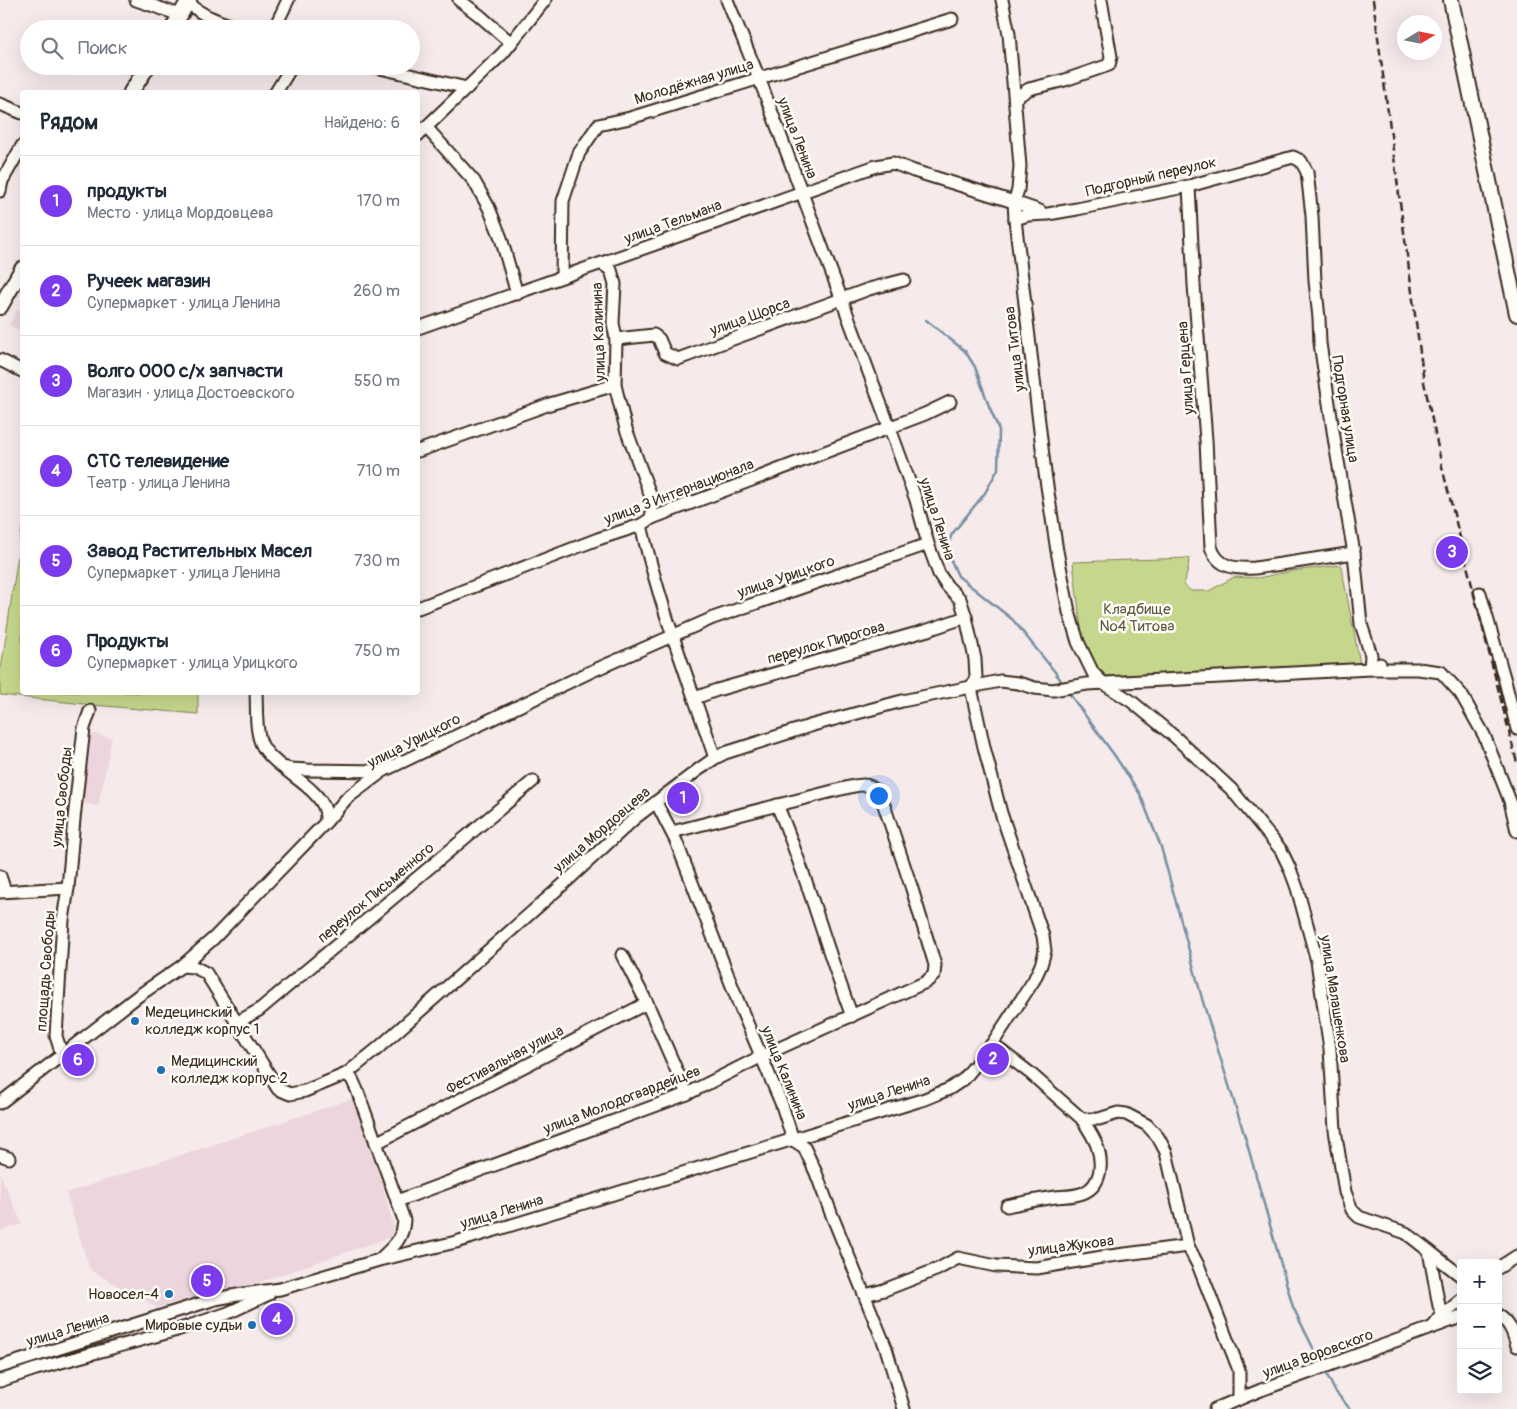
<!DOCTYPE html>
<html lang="ru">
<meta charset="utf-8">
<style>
body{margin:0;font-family:Pangolin,sans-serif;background:#f6f6f7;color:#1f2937}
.controls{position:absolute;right:15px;bottom:15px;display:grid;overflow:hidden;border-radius:5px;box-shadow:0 5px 20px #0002}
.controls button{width:45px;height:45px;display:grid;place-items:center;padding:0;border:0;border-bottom:1px solid #e0e1e3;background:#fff;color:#1f2937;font:25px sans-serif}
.compass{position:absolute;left:1397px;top:15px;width:45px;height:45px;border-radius:50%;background:#fff;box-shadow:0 5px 20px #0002;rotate:80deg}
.you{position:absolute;left:878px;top:795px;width:18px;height:18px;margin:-12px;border:4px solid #fff;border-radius:50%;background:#1a73e8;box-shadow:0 0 0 8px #1a73e833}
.badge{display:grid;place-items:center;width:32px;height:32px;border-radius:50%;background:#7c3aed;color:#fff;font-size:16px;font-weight:700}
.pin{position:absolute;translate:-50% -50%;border:2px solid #fff;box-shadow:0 1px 5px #0006}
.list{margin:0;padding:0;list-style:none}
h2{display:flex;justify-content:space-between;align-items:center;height:65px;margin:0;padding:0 20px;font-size:21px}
h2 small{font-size:16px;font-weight:400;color:#747a83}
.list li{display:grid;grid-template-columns:32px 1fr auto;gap:15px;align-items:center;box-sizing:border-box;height:90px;padding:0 20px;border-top:1px solid #e0e1e3}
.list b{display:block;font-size:19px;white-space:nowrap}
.list p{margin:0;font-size:16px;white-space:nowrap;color:#747a83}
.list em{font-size:16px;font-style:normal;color:#747a83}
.icon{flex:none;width:28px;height:28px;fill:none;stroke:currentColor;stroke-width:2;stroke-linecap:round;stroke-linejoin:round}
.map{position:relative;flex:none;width:1517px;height:1409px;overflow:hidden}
.search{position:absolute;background:#fff;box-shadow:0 5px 20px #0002;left:20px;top:20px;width:400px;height:55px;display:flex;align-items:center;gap:12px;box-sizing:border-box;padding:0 18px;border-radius:28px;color:#747a83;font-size:19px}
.panel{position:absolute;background:#fff;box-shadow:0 5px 20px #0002;left:20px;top:90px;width:400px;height:605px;border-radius:5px}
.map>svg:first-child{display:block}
</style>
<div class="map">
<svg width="1517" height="1409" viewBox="0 0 1517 1409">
<rect width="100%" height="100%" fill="#f6eaeb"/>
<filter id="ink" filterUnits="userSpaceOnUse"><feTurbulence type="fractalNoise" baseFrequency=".02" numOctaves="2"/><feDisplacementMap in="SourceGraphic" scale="10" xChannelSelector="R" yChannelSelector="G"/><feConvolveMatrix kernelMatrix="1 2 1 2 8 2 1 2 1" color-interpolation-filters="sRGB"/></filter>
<g filter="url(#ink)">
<!-- built -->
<g fill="#edd5dd">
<path d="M 17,310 L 22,313 L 22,327 L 20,331 L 9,325 Z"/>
<path d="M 85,732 L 112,738 L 98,806 L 70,801 Z"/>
<path d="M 358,1097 L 396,1235 L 254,1284 L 158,1308 L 90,1270 L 66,1193 Z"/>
<path d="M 0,1173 L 22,1224 L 0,1231 Z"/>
</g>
<!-- green -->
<g fill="#c5d78c" stroke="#808055">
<path d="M 22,528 L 22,692 L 198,693 L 198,714 L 93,705 L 0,695 L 0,676 Z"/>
<path d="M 1189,558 L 1188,569 L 1184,585 L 1191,591 L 1209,591 L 1234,577 L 1258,578 L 1292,571 L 1341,565 L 1360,664 L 1107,676 L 1093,662 L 1082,637 L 1073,562 Z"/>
</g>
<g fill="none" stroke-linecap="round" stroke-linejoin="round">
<!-- stream -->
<g stroke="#768fa3" stroke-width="2.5">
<path d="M 926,320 L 965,351 L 975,367 L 989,406 L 999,430 L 998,469 L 985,493 L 952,534 L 946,549 L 958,576 L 1013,620 L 1055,672 L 1064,685"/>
<path d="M 1068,692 L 1115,756 L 1140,794 L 1161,847 L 1203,1002 L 1246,1140 L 1293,1307 L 1321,1364"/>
<path d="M 1325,1371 L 1335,1391 L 1350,1409"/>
</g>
<!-- minor casing -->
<g stroke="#3b2a1e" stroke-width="15">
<g id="minor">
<path d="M 136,0 L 180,15"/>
<path d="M 459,0 L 479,15 L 511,43"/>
<path d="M 1002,0 L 1009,34 L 1020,166 L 1018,190 L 1014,202 L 1015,219 L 1045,473 L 1057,551 L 1069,612 L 1078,642 L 1093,673 L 1104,684 L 1131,701 L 1175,737 L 1231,789 L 1281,850 L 1290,869 L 1297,888 L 1317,961 L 1330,1049 L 1335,1130 L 1345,1192 L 1352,1210 L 1359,1217 L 1406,1233 L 1461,1276"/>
<path d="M 188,1 C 200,17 222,21 239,29"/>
<path d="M 274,29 L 288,0"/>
<path d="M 371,66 L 467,88"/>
<path d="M 276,92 L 292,66"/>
<path d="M 1015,98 L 1029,89 L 1065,80 L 1109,65 L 1111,57 L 1101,0"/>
<path d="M 0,104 L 22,113"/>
<path d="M 426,127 L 474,181 L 489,208 L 501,238 L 517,294"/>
<path d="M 418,135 L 503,53 L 545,0"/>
<path d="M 1189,186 L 1194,285 L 1206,440 L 1211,547 C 1218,568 1235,569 1255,568 L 1354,553"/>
<path d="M 0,191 L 2,181 L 22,146"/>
<path d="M 1015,219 L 1028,215 L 1048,214 L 1077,209 L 1189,186 L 1293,157 L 1301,161 L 1307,172 L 1312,216 L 1315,281 L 1319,318 L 1320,343 L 1335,444 L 1354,553 L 1361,624 L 1371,655 L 1370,669 L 1418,669 L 1441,672 L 1461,694 L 1484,735 L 1510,801 L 1517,831"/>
<path d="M 602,264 L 611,270 L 615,284 L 613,323 L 616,339 L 615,385 L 626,429 L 651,497 L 652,518"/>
<path d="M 562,276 L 563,201 L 579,153 L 598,125 L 630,118 L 952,19"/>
<path d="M 418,328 L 876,166 L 893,163 L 914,171 L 1014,202 L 1040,211"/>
<path d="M 616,339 L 654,335 L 659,339 L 665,353 L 678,359 L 869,289 L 904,280"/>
<path d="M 0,360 L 22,371"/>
<path d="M 418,451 L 550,404 L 615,385"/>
<path d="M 641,525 C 659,604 689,681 715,758"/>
<path d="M 1480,593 L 1505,681 L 1517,729"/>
<path d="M 418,608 L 598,539 L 641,525 L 652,518 L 925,414 L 950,402"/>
<path d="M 256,692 C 257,709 255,728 261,743 C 272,768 318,785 325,810 C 326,814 326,818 326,822"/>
<path d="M 695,698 L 717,690 L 928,630 L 966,617"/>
<path d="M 283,767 L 291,769 L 308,770 L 383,771"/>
<path d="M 656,802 L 676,841 L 739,1004 L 782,1105 L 793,1140 L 804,1147 L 816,1173 L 831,1213 L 886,1348 L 904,1409"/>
<path d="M 777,805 C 807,874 825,946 852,1016"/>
<path d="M 0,876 L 5,891"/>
<path d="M 0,892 L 68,888"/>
<path d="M 622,955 L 647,1003 L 687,1094"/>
<path d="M 182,966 L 194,967 L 206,973 L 278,1089 L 290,1094 L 305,1091 L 346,1074 L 377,1049 L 568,880 L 635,818 L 698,770 L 715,758 L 725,753 L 813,725 L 902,701 L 1000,681 L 1018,683 L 1035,688 L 1053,690 L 1087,684 L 1370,669 L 1380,664"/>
<path d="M 236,1023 L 259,1010 C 351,934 442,857 533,781"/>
<path d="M 62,1055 L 56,1036 L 63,920 L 68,888 L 74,819 L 84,728 L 90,711"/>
<path d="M 346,1074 L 352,1079 L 357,1090 L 404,1220 C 403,1239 394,1246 380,1259"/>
<path d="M 0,1103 L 138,996 L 182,966 L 214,938 L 326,822 L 347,798 L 383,771 L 590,672 L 713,618 L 928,544"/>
<path d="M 376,1143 L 647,1003"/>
<path d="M 0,1155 L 9,1158"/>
<path d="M 397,1201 L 687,1094 L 762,1056 L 926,982 L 934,975 L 935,965 L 912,889 L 882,799 C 871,779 860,785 841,789 L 672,832"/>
<path d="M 1007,1206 C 1021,1203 1035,1200 1049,1198 C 1060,1196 1073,1197 1083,1193 C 1102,1185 1103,1163 1097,1146 C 1094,1137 1087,1127 1082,1119"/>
<path d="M 1188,1246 L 1199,1267 L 1239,1370 L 1239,1399"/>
<path d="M 1429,1251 L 1439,1306 L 1441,1311 L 1444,1313 L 1433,1327"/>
<path d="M 1498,1268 L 1517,1256"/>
<path d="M 865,1295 L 884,1290 L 938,1269 L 958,1258 L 996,1266 L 1037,1268 L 1102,1257 L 1188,1246 L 1166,1152 L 1158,1137 L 1147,1125 L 1126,1114 L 1118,1113 L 1099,1119 L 1082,1119 L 1030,1073 L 992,1044"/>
<path d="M 1444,1313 L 1448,1311 L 1461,1300"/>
<path d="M 1498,1315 C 1510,1323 1513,1332 1517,1346"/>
<path d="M 0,1367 L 215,1299 L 243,1294 L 280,1289 L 379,1260 L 456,1242 L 925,1099 L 949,1089 L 964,1079 L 992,1044 L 1034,980 L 1041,965 L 1045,951 L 1043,936 L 1001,813 L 984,747 L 971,688 L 976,677 L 975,659 L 966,617 L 960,599 L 947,586 L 939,574 L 928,544 L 916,500 L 896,445 L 759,78 L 727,0"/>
<path d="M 0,1381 L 36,1369 L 177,1330 L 228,1313 L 269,1294"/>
<path d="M 1215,1409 L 1261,1390 L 1461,1317"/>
</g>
</g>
<!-- major casing -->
<g stroke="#3b2a1e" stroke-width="18">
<g id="major">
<path d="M 1451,0 L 1517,314"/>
<path d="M 172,29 L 189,0"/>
<path d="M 131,92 L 148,66"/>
<path d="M 0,307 L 22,269"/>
</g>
</g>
<!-- minor -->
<use href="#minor" stroke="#fdfcf7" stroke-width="11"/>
<!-- major -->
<use href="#major" stroke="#fdfcf7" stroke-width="14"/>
<!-- rail -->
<path stroke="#3b2a1e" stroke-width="2.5" stroke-dasharray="8 4" stroke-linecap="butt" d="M 1373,0 L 1424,382 L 1443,471 L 1517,763"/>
</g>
</g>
<!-- markers -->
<g fill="#1f6fb2" stroke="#fdfcf7" stroke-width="2">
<circle cx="135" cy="1021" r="5"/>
<circle cx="161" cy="1070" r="5"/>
<circle cx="169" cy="1294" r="5"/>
<circle cx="252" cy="1325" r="5"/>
</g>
<g text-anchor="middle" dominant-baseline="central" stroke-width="5" stroke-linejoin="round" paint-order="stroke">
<!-- street labels -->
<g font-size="15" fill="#3b2a1e" stroke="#fdfcf7">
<text transform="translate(694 82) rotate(-17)">Молодёжная улица</text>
<text transform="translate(797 138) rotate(69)">улица Ленина</text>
<text transform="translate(1151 177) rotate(-13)">Подгорный переулок</text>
<text transform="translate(673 222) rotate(-20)">улица Тельмана</text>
<text transform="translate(750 317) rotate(-20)">улица Щорса</text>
<text transform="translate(599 332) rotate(-92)">улица Калинина</text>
<text transform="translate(1015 349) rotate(-97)">улица Титова</text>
<text transform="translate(1186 368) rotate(-94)">улица Герцена</text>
<text transform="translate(1345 409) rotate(81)">Подгорная улица</text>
<text transform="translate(679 492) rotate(-21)">улица 3 Интернационала</text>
<text transform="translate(937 519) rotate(72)">улица Ленина</text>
<text transform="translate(786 577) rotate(-19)">улица Урицкого</text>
<text transform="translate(826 643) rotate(-16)">переулок Пирогова</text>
<text transform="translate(414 741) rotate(-27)">улица Урицкого</text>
<text transform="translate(62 797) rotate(-84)">улица Свободы</text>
<text transform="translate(602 830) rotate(-41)">улица Мордовцева</text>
<text transform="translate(376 893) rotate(-40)">переулок Письменного</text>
<text transform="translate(46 971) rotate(-86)">площадь Свободы</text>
<text transform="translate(1335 999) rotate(81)">улица Малашенкова</text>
<text transform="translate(505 1060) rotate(-28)">Фестивальная улица</text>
<text transform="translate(784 1073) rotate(68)">улица Калинина</text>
<text transform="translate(889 1093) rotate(-18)">улица Ленина</text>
<text transform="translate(622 1100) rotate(-21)">улица Молодогвардейцев</text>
<text transform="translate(502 1212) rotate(-17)">улица Ленина</text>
<text transform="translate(1071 1246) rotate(-7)">улица Жукова</text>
<text transform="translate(68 1330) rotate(-17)">улица Ленина</text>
<text transform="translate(1318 1354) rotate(-20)">улица Воровского</text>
</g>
<!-- park labels -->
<g font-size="15" fill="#5e553a" stroke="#fdfcf7">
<text x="1137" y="609">Кладбище<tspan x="1137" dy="17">№4 Титова</tspan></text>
</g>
<!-- poi labels -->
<g font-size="15" fill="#3b2a1e" stroke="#fdfcf7" text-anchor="start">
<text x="145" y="1012">Медецинский<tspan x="145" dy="17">колледж корпус 1</tspan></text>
<text x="171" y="1061">Медицинский<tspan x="171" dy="17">колледж корпус 2</tspan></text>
<text x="159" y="1294" text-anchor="end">Новосел-4</text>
<text x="242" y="1325" text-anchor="end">Мировые судьи</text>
</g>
</g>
</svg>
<div class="controls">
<button>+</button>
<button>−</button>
<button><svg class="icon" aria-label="layers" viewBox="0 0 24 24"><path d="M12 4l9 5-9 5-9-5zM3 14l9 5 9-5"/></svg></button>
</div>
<svg class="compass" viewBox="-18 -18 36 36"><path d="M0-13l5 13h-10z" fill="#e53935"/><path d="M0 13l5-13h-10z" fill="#747a83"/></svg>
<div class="you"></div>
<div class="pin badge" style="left:683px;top:798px">1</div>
<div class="pin badge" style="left:993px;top:1059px">2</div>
<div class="pin badge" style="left:1452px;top:552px">3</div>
<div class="pin badge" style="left:277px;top:1319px">4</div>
<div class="pin badge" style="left:207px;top:1281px">5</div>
<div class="pin badge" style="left:78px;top:1060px">6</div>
<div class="search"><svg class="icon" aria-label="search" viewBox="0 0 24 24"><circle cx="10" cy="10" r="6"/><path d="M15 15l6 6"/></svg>Поиск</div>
<section class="panel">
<h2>Рядом<small>Найдено: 6</small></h2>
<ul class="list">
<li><span class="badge">1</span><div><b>продукты</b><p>Место · улица Мордовцева</p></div><em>170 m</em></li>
<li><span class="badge">2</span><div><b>Ручеек магазин</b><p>Супермаркет · улица Ленина</p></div><em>260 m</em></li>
<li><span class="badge">3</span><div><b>Волго ООО с/х запчасти</b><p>Магазин · улица Достоевского</p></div><em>550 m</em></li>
<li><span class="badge">4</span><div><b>СТС телевидение</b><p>Театр · улица Ленина</p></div><em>710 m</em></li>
<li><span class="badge">5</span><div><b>Завод Растительных Масел</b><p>Супермаркет · улица Ленина</p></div><em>730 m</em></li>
<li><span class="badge">6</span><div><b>Продукты</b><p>Супермаркет · улица Урицкого</p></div><em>750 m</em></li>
</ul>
</section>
</div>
